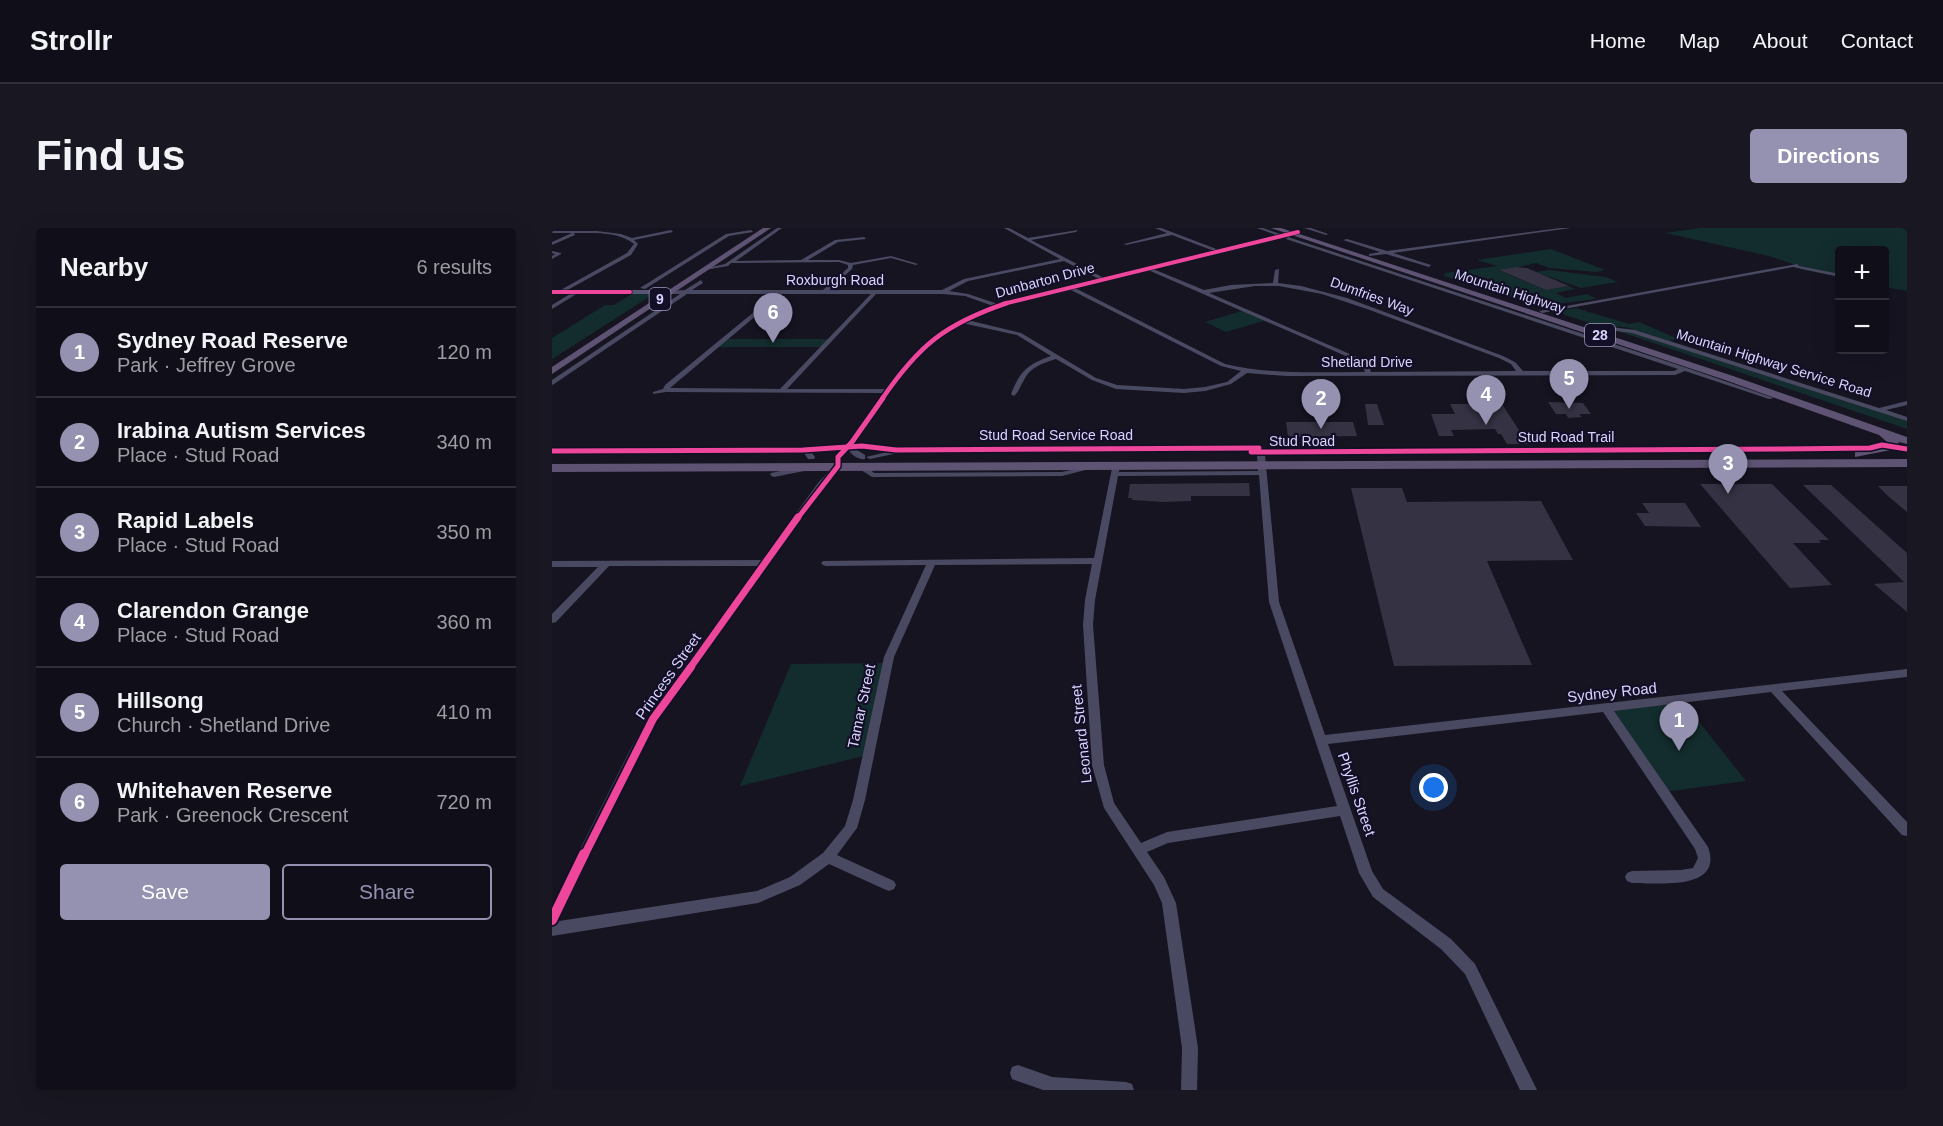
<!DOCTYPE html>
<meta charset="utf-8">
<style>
body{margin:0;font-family:Helvetica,sans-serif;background:#191822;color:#f1f3f6}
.controls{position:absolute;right:18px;top:18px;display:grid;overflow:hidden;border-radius:6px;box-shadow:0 6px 24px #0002}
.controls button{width:54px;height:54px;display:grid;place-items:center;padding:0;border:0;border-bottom:2px solid #302f38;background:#100f19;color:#f1f3f6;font:30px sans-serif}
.you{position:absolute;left:882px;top:560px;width:21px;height:21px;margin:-15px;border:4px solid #fff;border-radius:50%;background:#1a73e8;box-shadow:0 0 0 9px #1a73e833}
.badge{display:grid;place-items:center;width:39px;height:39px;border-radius:50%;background:#9591b1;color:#fff;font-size:20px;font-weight:700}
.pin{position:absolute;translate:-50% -50px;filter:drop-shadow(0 2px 3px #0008)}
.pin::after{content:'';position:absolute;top:32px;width:21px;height:18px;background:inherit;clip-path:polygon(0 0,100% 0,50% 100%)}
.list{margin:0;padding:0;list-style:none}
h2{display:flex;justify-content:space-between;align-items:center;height:78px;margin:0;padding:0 24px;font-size:26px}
h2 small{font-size:20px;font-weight:400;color:#9c9ca2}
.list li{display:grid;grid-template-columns:39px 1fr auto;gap:18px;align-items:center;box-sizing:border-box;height:90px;padding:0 24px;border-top:2px solid #302f38}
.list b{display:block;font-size:22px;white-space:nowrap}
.list p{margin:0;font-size:20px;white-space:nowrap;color:#9c9ca2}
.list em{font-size:20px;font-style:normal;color:#9c9ca2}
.actions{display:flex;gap:12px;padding:18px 24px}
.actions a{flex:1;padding:14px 0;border:2px solid #9591b1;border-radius:6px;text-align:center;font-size:21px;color:#9591b1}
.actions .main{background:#9591b1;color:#fff}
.map{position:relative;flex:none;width:1355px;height:862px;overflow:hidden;border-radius:6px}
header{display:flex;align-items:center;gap:36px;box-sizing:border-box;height:84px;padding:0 30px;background:#100f19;border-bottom:2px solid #302f38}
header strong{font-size:28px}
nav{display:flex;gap:33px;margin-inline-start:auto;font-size:21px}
.intro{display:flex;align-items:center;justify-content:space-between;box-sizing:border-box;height:144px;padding:0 36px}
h1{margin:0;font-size:42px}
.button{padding:15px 27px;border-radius:6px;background:#9591b1;color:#fff;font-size:21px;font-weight:700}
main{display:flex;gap:36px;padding:0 36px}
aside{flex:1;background:#100f19;border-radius:6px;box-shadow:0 6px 24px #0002}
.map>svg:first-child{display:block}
</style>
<header>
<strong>Strollr</strong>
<nav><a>Home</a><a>Map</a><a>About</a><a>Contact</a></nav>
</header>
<div class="intro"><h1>Find us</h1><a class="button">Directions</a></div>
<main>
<aside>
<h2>Nearby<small>6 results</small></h2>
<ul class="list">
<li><span class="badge">1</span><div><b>Sydney Road Reserve</b><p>Park · Jeffrey Grove</p></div><em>120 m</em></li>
<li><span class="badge">2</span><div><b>Irabina Autism Services</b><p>Place · Stud Road</p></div><em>340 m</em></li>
<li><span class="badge">3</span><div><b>Rapid Labels</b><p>Place · Stud Road</p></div><em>350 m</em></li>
<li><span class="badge">4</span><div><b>Clarendon Grange</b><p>Place · Stud Road</p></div><em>360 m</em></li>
<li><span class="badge">5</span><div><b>Hillsong</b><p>Church · Shetland Drive</p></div><em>410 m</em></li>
<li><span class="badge">6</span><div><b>Whitehaven Reserve</b><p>Park · Greenock Crescent</p></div><em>720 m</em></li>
</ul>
<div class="actions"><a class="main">Save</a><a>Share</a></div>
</aside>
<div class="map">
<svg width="1355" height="862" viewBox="0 0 1355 862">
<rect width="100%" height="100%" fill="#161421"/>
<!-- green -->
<g fill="#132c2d">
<path d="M 1147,0 L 1355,0 L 1355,63 L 1333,59 L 1332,22 L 1288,22 L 1287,49 L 1248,41 L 1253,40 L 1217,28 L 1113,5 Z"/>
<path d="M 999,21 L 1053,42 L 1045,44 L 997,40 L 984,35 L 948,43 L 994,62 L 1017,58 L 1023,61 L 1004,65 L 1014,70 L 1035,66 L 1044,71 L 988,78 L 892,48 L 893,45 L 945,38 L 925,32 Z"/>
<path d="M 997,42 L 1054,49 L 1071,56 L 1065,54 L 1029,60 L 984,44 Z"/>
<path d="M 83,64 L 105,64 L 0,131 L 0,110 L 53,77 L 62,77 Z"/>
<path d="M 1024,80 L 1077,96 L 1087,94 L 1126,111 L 1118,113 L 1074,99 L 1047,98 L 1013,87 L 1007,83 Z"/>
<path d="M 693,82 L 715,92 L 674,104 L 653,94 Z"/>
<path d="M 1066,103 L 1075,103 L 1355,193 L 1355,201 Z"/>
<path d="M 171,111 L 278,111 L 271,119 L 162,119 Z"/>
<path d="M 335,435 L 316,527 L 188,558 L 239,436 Z"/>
<path d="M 1129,471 L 1194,553 L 1112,564 L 1054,479 Z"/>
</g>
<!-- building -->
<g fill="#343243">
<path d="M 964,39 L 975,40 L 1017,58 L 994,62 L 947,42 Z"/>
<path d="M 996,174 L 1031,175 L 1039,186 L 1027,186 L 1030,189 L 1016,190 L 1014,186 L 1004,186 Z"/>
<path d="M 813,176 L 825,176 L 832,197 L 816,197 Z"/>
<path d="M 898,176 L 950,176 L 976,216 L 955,216 L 949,206 L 946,206 L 943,201 L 899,202 L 902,208 L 887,208 L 879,186 L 903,186 Z"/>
<path d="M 734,194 L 801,194 L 805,208 L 736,209 Z"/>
<path d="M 697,255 L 698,268 L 639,268 L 639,273 L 611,274 L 580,272 L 580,270 L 576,270 L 578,256 Z"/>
<path d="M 1148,256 L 1220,256 L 1277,312 L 1267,312 L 1269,315 L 1241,315 L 1280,357 L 1238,360 Z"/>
<path d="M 1251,257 L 1279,257 L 1355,325 L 1355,384 L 1322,356 L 1352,354 Z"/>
<path d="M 1326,258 L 1355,258 L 1355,284 L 1336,268 Z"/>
<path d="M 799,260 L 850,260 L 855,274 L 989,273 L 1021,332 L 935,333 L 980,437 L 842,438 Z"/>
<path d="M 1090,275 L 1133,275 L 1149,299 L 1093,298 L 1084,285 L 1097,285 Z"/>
</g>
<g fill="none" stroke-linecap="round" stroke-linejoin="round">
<!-- street -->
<g fill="#4a4962" fill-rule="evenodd">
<path d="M 225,0 L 230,0 L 184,33 L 249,32 L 283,12 L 312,9 L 314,11 L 286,14 L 256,32 L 287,32 L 299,35 L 339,28 L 366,36 L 364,37 L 339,30 L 301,37 L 300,41 L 277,62 L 390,62 L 412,51 L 508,31 L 452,0 L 457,0 L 476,10 L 526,2 L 524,4 L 479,12 L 552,50 L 662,23 L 620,7 L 574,17 L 572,16 L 615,5 L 603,0 L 609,0 L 667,22 L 746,3 L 748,5 L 601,41 L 652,62 L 679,57 L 721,55 L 723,42 L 727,41 L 726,55 L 749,58 L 795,70 L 951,128 L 963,134 L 971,143 L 1122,143 L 1126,141 L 734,11 L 736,9 L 1135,140 L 1222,170 L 1217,171 L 1133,143 L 1123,147 L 734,148 L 695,145 L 679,156 L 653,163 L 632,165 L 564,161 L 540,152 L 504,131 C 491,135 478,139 472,152 C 468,158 467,164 462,168 L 459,166 C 468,143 476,136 499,128 L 465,107 L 410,95 C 359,121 335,170 304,214 L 305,222 L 313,227 L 313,231 C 307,232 299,227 297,222 L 290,229 L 290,238 L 272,259 L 105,494 L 87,528 L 7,693 L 205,663 L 238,649 L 271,625 L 293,598 L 301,572 L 332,429 L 374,337 L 274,338 L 271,337 L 269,335 L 271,333 L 542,330 L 561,235 L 564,235 L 568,237 L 567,244 L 706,243 L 705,227 L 709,225 L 713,227 L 727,374 L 773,507 L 1355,441 L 1355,449 L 1230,463 L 1355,594 L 1355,608 L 1350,607 L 1219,464 L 1062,483 L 1156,619 C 1172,663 1106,655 1080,655 L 1075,653 L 1073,649 L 1075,645 L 1080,643 L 1129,642 L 1141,640 L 1146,630 L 1143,621 L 1051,484 L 776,516 L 820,643 L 831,661 L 899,711 L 923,736 L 985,862 L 968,862 L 913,746 L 889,721 L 821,669 L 807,645 L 788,588 L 616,615 L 595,624 L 612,649 L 624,675 L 646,820 L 645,862 L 629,862 L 630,820 L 610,675 L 602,657 L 552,580 L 540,537 L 531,397 L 533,372 L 540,336 L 383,337 L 342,429 L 313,572 L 305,600 L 285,627 L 342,653 L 344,657 L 342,661 L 337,663 L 332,661 L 277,636 L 248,657 L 206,675 L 0,708 L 0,677 L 77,524 L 97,488 L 206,338 L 57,338 L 4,394 L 0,395 L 0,386 L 46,339 L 0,339 L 0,333 L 210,332 L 266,255 L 282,238 L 282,229 L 297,212 L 331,165 L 114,164 L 101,166 L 101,164 L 111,161 L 113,157 L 224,66 L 135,66 L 2,156 L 0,157 L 0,152 L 128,66 L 119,66 L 117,63 L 133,62 L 149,52 L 151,55 L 140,62 L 271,62 L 296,40 L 296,37 L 287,34 L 179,35 L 176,38 L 153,42 L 151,41 L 173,36 ZM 512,33 L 547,51 L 446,76 L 416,66 L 397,63 L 416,53 ZM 596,42 L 803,132 L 811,138 L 813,144 C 766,144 719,147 673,136 L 523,60 ZM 703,58 L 727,58 L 770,66 L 815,81 L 947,130 L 959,136 L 964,143 L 819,144 L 816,136 L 807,130 L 657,65 ZM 517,61 L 669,138 L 689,143 L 675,154 L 653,159 L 632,161 L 565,157 L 544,150 L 469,105 L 415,92 L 460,75 ZM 230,66 L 319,66 L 228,161 L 118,160 ZM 324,66 L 391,66 L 413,68 L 441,78 C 389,97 365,117 333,161 L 235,161 ZM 707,247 L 717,374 L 785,578 L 615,604 L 589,615 L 562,575 L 552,537 L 541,397 L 543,372 L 566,248 Z"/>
<path d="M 705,0 L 711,0 L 728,6 L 724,7 Z"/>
<path d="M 752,0 L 759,0 L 776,6 L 774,7 Z"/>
<path d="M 1008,0 L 1019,0 L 841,25 L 879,37 L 877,39 L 834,26 L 817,28 L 817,26 L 828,24 L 791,12 L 795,11 L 835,23 Z"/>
<path d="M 119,2 L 121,4 L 82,12 L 86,16 L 79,27 L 10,65 L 5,64 L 75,25 L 82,16 C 67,3 41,5 22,5 L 23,7 L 0,17 L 0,14 L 20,5 L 0,5 L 0,3 L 45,3 L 69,6 L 80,10 Z"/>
<path d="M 199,2 L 201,4 L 177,8 L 93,61 L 88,60 L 174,6 Z"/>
<path d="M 0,23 L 9,25 L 9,26 L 0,31 L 0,28 L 3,26 L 0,25 Z"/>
<path d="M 1245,36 L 1247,38 L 1288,46 L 1288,49 L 1241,39 L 990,85 L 987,83 Z"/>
<path d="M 23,63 L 28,64 L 0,81 L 0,77 Z"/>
<path d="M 1042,97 L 1083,102 L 1327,180 L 1355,173 L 1355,177 L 1334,182 L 1355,189 L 1355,193 L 1080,105 L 1040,100 L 1039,99 Z"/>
<path d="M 707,218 L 711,220 L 710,222 L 356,223 L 318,231 L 314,229 L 356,219 Z"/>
<path d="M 248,220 L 257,221 L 263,229 L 262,231 L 256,231 L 252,225 L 248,224 L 0,225 L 0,221 Z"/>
<path d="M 306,236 L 312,236 L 322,245 L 510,244 L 541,237 L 545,239 L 510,248 L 320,249 L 306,240 Z"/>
<path d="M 254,238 L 257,238 L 257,242 L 222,249 L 218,247 L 219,245 Z"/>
<path d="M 466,837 L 500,849 L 574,854 L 580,856 L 582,862 L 491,862 L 460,851 L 458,845 L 460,839 Z"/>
</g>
<!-- secondary -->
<path fill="#575674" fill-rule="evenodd" d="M 0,62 L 119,62 L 123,64 L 119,66 L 0,66 Z"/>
<!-- primary -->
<g fill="#5e5373" fill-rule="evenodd">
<path d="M 211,0 L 219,0 L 0,146 L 0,139 Z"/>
<path d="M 719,0 L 729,0 L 1181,148 L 1355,209 L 1355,216 L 1347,214 L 1344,221 L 1303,229 L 1303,223 L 1335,217 L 1335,214 L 1327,207 L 1173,152 Z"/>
<path d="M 1355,231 L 1355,239 L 0,244 L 0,236 Z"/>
</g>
<!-- cycleway-far5 casing -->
<g stroke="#130f26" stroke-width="5">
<g id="cycleway-far5">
<path d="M 0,64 L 78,64"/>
<path d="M 451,76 L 746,4"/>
</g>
</g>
<!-- cycleway-far4 casing -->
<g stroke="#130f26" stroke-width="7">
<path id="cycleway-far4" d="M 330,171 C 367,117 393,96 455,75"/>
</g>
<!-- cycleway-far3 casing -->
<g stroke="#130f26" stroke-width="8">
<g id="cycleway-far3">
<path d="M 0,223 L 251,222 L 310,218 L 344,222 L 707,220"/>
<path d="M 699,224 L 1231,221 L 1318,220 L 1330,217 L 1355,221"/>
<path d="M 245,291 L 286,238 L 286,229 L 300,214 L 331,170"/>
</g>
</g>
<!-- cycleway-far2 casing -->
<g stroke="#130f26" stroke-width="10">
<path id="cycleway-far2" d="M 138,440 L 246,289"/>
</g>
<!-- cycleway-far1 casing -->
<g stroke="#130f26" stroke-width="12">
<path id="cycleway-far1" d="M 32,628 L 101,491 L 139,439"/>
</g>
<!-- cycleway casing -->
<g stroke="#130f26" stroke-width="14">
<path id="cycleway" d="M 0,692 L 32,626"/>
</g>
<!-- cycleway-far5 -->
<use href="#cycleway-far5" stroke="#ed469a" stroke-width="4"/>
<!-- cycleway-far4 -->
<use href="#cycleway-far4" stroke="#ed469a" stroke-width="4.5"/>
<!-- cycleway-far3 -->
<use href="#cycleway-far3" stroke="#ed469a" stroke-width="5"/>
<!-- cycleway-far2 -->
<use href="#cycleway-far2" stroke="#ed469a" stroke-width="7"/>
<!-- cycleway-far1 -->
<use href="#cycleway-far1" stroke="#ed469a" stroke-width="8"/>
<!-- cycleway -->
<use href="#cycleway" stroke="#ed469a" stroke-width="10"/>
</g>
<g text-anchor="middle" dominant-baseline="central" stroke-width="4.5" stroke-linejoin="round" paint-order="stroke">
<!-- far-street labels -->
<g font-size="14" fill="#d9d4ff" stroke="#130f26">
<text x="283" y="52">Roxburgh Road</text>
<text transform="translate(493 52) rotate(-15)">Dunbarton Drive</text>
<text transform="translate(958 63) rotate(18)">Mountain Highway</text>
<text transform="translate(820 68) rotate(20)">Dumfries Way</text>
<text x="815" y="134">Shetland Drive</text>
<text transform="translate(1222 135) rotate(17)">Mountain Highway Service Road</text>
<text x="504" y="207">Stud Road Service Road</text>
<text x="1014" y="209">Stud Road Trail</text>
<text x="750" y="213">Stud Road</text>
</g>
<!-- shield labels -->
<g fill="#130f26" stroke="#9e99be" stroke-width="1.5">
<rect x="97.5" y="60" width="21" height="22" rx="4.5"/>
<rect x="1033" y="96" width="30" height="22" rx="4.5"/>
</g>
<g font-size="14" font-weight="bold" fill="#d9d4ff">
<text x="108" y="71">9</text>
<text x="1048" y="107">28</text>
</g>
<!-- street labels -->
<g font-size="15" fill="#d9d4ff" stroke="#130f26">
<text transform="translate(116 448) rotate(-55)">Princess Street</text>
<text transform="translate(1060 464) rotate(-6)">Sydney Road</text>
<text transform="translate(309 478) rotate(-78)">Tamar Street</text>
<text transform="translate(529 506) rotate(-96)">Leonard Street</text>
<text transform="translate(805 566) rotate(71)">Phyllis Street</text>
</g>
</g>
</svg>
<div class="controls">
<button>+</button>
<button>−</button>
</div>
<div class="you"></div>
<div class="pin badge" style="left:1127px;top:523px">1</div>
<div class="pin badge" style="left:769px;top:201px">2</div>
<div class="pin badge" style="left:1176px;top:266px">3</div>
<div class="pin badge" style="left:934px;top:197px">4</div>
<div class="pin badge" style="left:1017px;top:181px">5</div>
<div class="pin badge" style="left:221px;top:115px">6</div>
</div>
</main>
